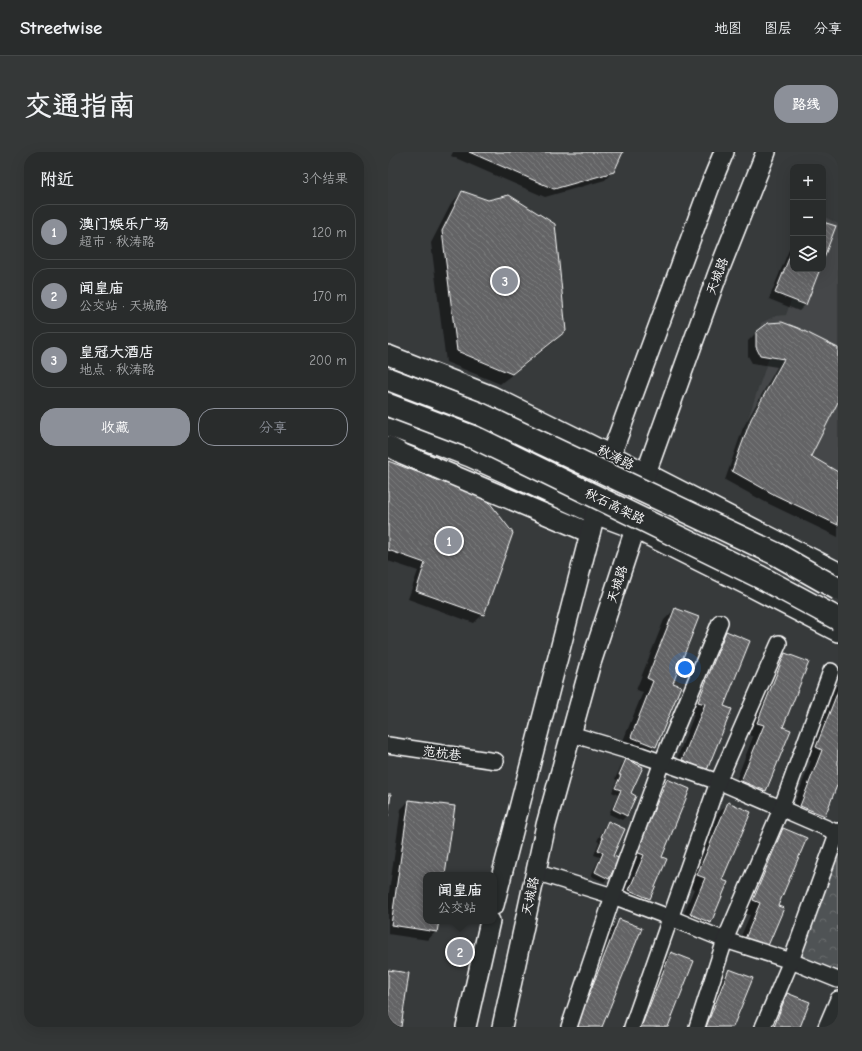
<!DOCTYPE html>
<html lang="zh">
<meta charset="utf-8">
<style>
body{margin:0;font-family:"Comic Neue","LXGW WenKai TC",sans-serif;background:#353838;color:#f1f3f6}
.controls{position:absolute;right:12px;top:12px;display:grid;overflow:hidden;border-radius:8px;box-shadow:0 4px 16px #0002}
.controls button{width:36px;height:36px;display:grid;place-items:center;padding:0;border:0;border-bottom:1px solid #454848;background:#292c2c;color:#f1f3f6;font:20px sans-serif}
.you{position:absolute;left:297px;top:516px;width:14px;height:14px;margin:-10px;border:3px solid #fff;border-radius:50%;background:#1a73e8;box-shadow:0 0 0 6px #1a73e833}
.badge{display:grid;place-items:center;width:26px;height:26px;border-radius:50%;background:#8c9099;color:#fff;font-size:13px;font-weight:700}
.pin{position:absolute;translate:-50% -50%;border:2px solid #fff;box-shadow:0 1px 4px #0006}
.popup{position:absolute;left:35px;top:720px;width:74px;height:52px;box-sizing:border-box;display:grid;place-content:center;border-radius:8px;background:#292c2c;filter:drop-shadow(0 1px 3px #0005);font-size:13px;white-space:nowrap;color:#a5a7a9}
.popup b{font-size:15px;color:#f1f3f6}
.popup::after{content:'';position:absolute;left:50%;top:100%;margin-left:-8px;border:8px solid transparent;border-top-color:#292c2c}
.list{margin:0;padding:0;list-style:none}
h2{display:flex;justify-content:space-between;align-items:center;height:52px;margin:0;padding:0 16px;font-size:17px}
h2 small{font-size:13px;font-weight:400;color:#a5a7a9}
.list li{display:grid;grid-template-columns:26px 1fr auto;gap:12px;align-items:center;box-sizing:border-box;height:56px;margin:0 8px 8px;padding:0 8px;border:1px solid #454848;border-radius:16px}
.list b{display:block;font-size:15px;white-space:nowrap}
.list p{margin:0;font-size:13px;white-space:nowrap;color:#a5a7a9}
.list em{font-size:13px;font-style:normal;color:#a5a7a9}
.actions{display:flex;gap:8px;padding:12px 16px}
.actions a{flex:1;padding:9px 0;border:1px solid #8c9099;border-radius:16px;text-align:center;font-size:14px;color:#8c9099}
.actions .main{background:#8c9099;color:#fff}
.icon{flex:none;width:22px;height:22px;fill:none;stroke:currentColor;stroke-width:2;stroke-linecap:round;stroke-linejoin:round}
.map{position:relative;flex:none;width:450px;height:875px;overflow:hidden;border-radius:16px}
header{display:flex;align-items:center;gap:24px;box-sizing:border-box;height:56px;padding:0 20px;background:#292c2c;border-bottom:1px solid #454848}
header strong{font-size:19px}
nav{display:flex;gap:22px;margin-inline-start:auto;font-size:14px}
.intro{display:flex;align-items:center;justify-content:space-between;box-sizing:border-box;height:96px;padding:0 24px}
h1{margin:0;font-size:28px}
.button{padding:10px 18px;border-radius:16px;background:#8c9099;color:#fff;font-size:14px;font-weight:700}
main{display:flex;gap:24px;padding:0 24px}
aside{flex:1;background:#292c2c;border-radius:16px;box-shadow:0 4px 16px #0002}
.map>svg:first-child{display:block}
</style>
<header>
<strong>Streetwise</strong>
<nav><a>地图</a><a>图层</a><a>分享</a></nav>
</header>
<div class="intro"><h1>交通指南</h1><a class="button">路线</a></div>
<main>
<aside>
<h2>附近<small>3个结果</small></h2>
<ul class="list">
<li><span class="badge">1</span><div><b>澳门娱乐广场</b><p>超市 · 秋涛路</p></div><em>120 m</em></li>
<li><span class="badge">2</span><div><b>闻皇庙</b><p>公交站 · 天城路</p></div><em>170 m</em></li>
<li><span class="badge">3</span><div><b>皇冠大酒店</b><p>地点 · 秋涛路</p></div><em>200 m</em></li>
</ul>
<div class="actions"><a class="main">收藏</a><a>分享</a></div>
</aside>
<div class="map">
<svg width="450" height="875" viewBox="0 0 450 875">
<defs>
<pattern id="park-crowns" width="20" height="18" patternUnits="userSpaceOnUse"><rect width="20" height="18" fill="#505354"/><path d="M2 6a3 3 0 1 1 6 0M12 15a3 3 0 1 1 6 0" fill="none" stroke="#6a6d6e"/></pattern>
<pattern id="building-back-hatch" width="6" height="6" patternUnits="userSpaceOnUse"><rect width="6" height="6" fill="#636465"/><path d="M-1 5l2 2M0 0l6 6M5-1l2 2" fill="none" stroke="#7a7b7c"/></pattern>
</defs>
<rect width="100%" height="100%" fill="#373a3b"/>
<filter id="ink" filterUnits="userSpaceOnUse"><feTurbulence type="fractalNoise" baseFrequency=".025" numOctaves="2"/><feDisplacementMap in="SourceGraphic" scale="8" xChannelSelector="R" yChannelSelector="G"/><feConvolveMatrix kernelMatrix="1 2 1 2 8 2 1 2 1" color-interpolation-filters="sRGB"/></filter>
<g filter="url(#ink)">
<!-- built -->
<path fill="#444748" d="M 435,64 L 450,72 L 450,375 L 344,313 L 381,205 L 371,191 L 373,171 L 387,164 L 398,163 L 414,117 L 435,117 Z"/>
<!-- park -->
<path fill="url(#park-crowns)" stroke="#a8a9aa" d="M 450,681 L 450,829 L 403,809 Z"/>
<!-- shadow -->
<g fill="#0007">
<path d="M 65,0 L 234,0 L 225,19 L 217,28 L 157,45 L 63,4 Z"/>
<path d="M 74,40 L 177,178 L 166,190 L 112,232 L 58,210 L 43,91 L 63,52 Z"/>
<path d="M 405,88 L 405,117 L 431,117 L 417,153 L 411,159 L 381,147 Z"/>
<path d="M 368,181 L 450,197 L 450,248 L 421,304 L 450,321 L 450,385 L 379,351 L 337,328 L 355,276 L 389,215 L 364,211 L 360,204 L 360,189 Z"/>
<path d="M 0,310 L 95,462 L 86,471 L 20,447 L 30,419 L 0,409 Z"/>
<path d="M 287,457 L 284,531 L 267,594 L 256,605 L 232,596 L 255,540 L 248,538 L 276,468 Z"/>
<path d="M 338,480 L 335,554 L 318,617 L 307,629 L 284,619 L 306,563 L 300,561 L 327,492 Z"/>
<path d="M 398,502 L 394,576 L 378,639 L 366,650 L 343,641 L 365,585 L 359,582 L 386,513 Z"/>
<path d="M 450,532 L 450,628 L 436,663 L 425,675 L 401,665 L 423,609 L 417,607 L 445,538 Z"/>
<path d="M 238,608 L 242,642 L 238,664 L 234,668 L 221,662 L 230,643 L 224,640 L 229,628 L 227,627 L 234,612 Z"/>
<path d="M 279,628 L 272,706 L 278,708 L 261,747 L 250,758 L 230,750 L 245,714 L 238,711 L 268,640 Z"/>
<path d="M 21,649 L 56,723 L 38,723 L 38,769 L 50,769 L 48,779 L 40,788 L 0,782 L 0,747 L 13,657 Z"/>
<path d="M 340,651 L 333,729 L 322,770 L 311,781 L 291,773 L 306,737 L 299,734 L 329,663 Z"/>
<path d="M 220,671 L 224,704 L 220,726 L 216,730 L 203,724 L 212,705 L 206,703 L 211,690 L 209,689 L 216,675 Z"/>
<path d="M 396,677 L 378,796 L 367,807 L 347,798 L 362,763 L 355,760 L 384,688 Z"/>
<path d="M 231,768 L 213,875 L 182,875 L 220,780 Z"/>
<path d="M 284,801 L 279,875 L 247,875 L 272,813 Z"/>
<path d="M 342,818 L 344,875 L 312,875 L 330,829 Z"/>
<path d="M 400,842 L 411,875 L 380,875 L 388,854 Z"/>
</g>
<!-- building -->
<g fill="url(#building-back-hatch)" stroke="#fff">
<path d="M 81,0 L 235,0 L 226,20 L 166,37 Z"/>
<path d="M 74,39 L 100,48 L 121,43 L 167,72 L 178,179 L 124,222 L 69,199 L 54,79 Z"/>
<path d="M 435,70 L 448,74 L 435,108 Z"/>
<path d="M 405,96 L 405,117 L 432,117 L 418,153 L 387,141 Z"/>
<path d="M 394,170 L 410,176 L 450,196 L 450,250 L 423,304 L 450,320 L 450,373 L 387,343 L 344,319 L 363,267 L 396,207 L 372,203 L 368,195 L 368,180 L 380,171 Z"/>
<path d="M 0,309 L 98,346 L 125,381 L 96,463 L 28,439 L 37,411 L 0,398 Z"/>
<path d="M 287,456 L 311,465 L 285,531 L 293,534 L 268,595 L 243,585 L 265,529 L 259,526 Z"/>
<path d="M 338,479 L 362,489 L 336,554 L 344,557 L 319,618 L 294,608 L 317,552 L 310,550 Z"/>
<path d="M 397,501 L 421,510 L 395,575 L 403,578 L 378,639 L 353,629 L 376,573 L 369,571 Z"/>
<path d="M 450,539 L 450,631 L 437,664 L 412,654 L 434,598 L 428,595 Z"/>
<path d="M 238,607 L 255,615 L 243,641 L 248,644 L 239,664 L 225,657 L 233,638 L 227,636 L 233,623 L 231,623 Z"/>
<path d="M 279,627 L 302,637 L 274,705 L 279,707 L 262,747 L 241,738 L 256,703 L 248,700 Z"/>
<path d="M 0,642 L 3,642 L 0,664 Z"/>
<path d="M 21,648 L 67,654 L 57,723 L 38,723 L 38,769 L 51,769 L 49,780 L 3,773 Z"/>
<path d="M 340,650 L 363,660 L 334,728 L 340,730 L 323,771 L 302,762 L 317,726 L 309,723 Z"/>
<path d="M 220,669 L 237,677 L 225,704 L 231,706 L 221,727 L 207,720 L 215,701 L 210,698 L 215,686 L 213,685 Z"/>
<path d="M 395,676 L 419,686 L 390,754 L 396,756 L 379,796 L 357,787 L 372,751 L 365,748 Z"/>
<path d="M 231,767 L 254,776 L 214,875 L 188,875 Z"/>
<path d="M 283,800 L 306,809 L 280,875 L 253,875 Z"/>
<path d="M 341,817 L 365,826 L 345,875 L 318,875 Z"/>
<path d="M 0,818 L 21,821 L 13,875 L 0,875 Z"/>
<path d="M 399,841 L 422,850 L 412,875 L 386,875 Z"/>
<path d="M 450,866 L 450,875 L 446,875 Z"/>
</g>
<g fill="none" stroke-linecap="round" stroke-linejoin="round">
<!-- minor casing -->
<g stroke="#fff" stroke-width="18">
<g id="minor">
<path d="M 183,582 L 253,603 L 339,633 L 450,681"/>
<path d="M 0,593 L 108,609"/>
<path d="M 147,720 L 225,744 L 283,766 L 337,788 L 403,809 L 450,828"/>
<path d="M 181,875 L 225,744 L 274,610 L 332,470"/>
<path d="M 244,875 L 330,630 L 391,491"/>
<path d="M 309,875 L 337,788 L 393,657 L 443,519"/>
<path d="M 375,875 L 403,809 L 450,679"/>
<path d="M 438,875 L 450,847"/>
</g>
</g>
<!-- major casing -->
<g stroke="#fff" stroke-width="22">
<g id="major">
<path d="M 0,203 L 104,244 L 223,303 L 450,420"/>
<path d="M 0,274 L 82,305 L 207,362 L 247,377 L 363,435 L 450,480"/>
<path d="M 0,294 L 15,302 L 202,381"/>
<path d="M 106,753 L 207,362 L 223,303 L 322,34 L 336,0"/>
<path d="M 78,875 L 102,769"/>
<path d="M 114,875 L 158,673 L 202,514 L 247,377 L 258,321 L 330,121 L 378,0"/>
</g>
</g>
<!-- minor -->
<use href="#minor" stroke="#2a2d2e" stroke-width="15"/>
<!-- major -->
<use href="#major" stroke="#2a2d2e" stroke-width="19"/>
<!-- highway-bridge casing -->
<g stroke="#fff" stroke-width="25" stroke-linecap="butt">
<g id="highway-bridge">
<path d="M 0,227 L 92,262 L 388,402 L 450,437"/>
<path d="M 0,253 L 90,287 L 372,425 L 450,467"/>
</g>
</g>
<!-- highway-bridge -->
<use href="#highway-bridge" stroke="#2a2d2e" stroke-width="22"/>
</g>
</g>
<g text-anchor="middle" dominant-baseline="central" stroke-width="3.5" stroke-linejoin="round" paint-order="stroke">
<!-- street labels -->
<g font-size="13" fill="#fff" stroke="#2a2d2e">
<text transform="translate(329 124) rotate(-69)">天城路</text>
<text transform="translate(228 305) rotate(27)">秋涛路</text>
<text transform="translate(227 354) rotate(26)">秋石高架路</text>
<text transform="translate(229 432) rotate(-72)">天城路</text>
<text transform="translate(54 601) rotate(8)">范杭巷</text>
<text transform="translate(142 744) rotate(-78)">天城路</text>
</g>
</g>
</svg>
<div class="controls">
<button>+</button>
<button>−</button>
<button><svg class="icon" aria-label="layers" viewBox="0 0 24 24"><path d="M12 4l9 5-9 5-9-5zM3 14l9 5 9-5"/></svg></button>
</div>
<div class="you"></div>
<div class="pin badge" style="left:61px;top:389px">1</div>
<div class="pin badge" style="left:72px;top:800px">2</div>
<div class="popup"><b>闻皇庙</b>公交站</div>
<div class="pin badge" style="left:117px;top:129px">3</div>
</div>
</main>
